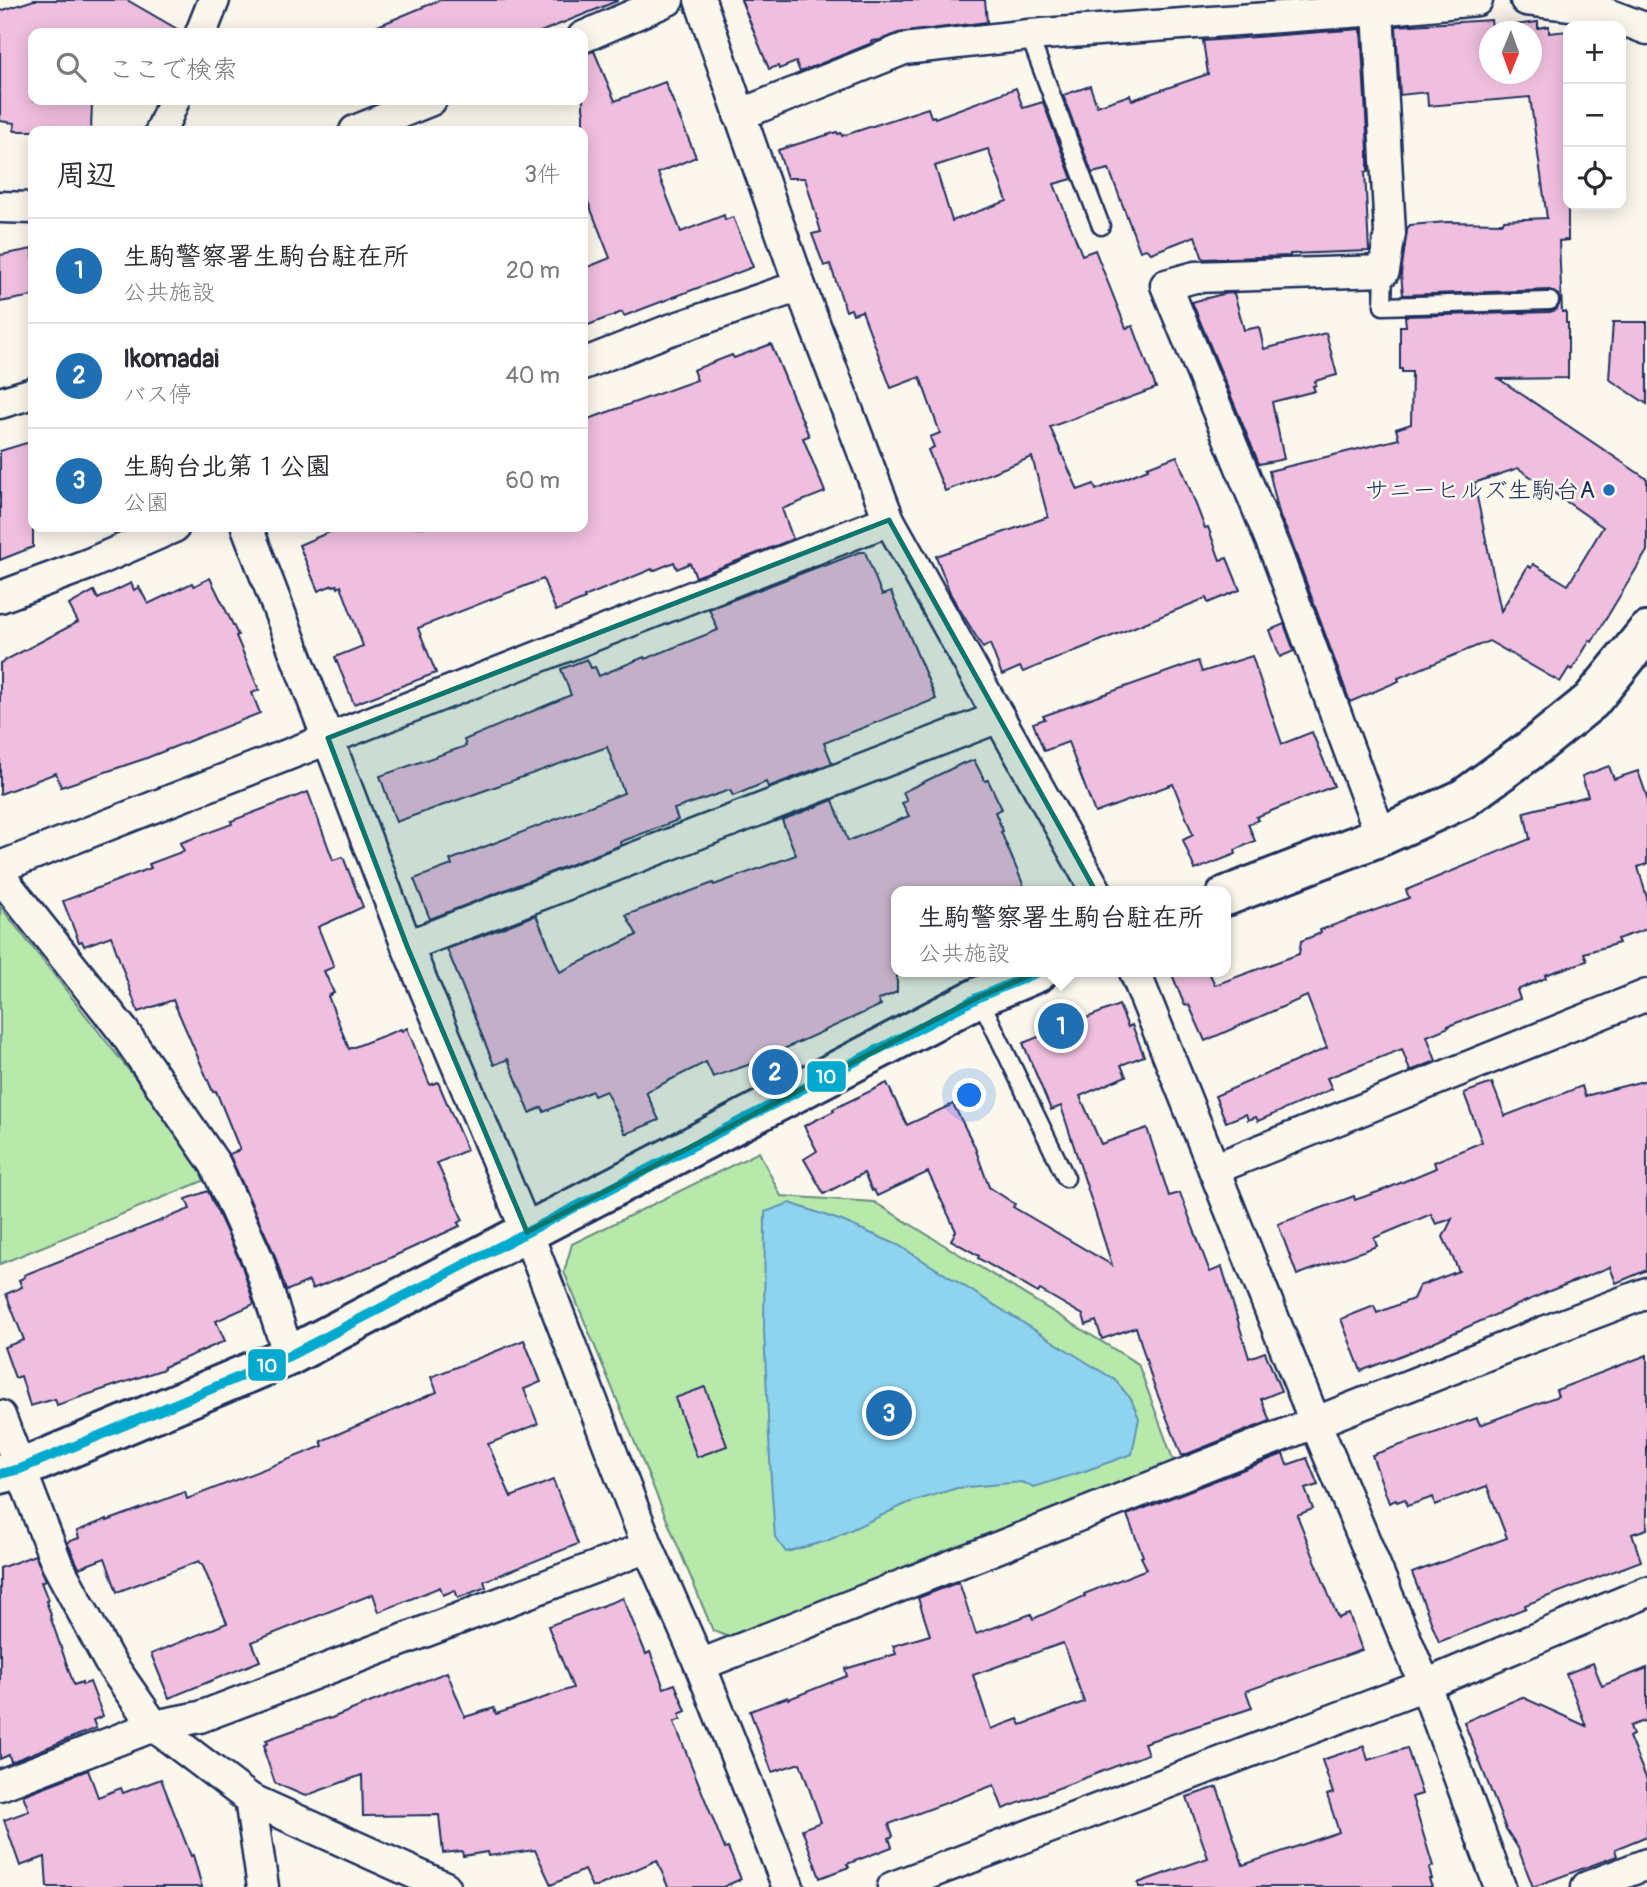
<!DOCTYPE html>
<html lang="ja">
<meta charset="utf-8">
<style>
body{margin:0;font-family:Pangolin,"Klee One",sans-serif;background:#f2f2f3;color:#2b2b33}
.controls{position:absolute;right:21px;top:21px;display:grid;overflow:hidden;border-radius:14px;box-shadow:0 4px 18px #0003}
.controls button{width:63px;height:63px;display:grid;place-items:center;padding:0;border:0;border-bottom:2px solid #e1e1e2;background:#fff;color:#2b2b33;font:35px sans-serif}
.compass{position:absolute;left:1479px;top:21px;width:63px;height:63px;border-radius:50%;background:#fff;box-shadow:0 4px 18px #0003;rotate:181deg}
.you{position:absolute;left:970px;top:1096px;width:24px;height:24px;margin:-18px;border:5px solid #fff;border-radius:50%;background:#1a73e8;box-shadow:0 0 0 10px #1a73e833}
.badge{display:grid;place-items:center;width:46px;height:46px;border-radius:50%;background:#1f6fb2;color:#fff;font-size:23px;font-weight:700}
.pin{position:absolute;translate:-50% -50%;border:4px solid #fff;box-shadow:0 2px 7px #0006}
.popup{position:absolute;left:891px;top:886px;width:340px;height:91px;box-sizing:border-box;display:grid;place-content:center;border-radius:14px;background:#fff;filter:drop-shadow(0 2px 5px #0005);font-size:23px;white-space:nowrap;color:#7c7c81}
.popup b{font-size:26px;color:#2b2b33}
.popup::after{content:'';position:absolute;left:50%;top:100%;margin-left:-14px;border:14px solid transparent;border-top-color:#fff}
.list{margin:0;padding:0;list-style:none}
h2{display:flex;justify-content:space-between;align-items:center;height:91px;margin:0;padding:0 28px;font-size:30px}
h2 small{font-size:23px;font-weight:400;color:#7c7c81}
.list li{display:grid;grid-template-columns:46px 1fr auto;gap:21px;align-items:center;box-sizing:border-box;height:105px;padding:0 28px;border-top:2px solid #e1e1e2}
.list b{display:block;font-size:26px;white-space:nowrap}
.list p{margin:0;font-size:23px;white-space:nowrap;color:#7c7c81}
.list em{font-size:23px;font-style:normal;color:#7c7c81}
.icon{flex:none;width:38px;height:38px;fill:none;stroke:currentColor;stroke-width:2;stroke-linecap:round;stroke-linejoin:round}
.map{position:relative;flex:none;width:1647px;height:1887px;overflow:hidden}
.search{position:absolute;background:#fff;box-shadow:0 4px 18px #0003;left:28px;top:28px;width:560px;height:77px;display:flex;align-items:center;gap:18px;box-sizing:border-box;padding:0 24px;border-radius:14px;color:#7c7c81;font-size:26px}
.panel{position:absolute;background:#fff;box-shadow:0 4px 18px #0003;left:28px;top:126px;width:560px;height:406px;border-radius:14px}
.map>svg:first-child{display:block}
</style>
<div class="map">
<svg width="1647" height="1887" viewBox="0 0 1647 1887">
<rect width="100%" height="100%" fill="#fbf7ec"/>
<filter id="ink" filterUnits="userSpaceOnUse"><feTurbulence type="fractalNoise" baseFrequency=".0143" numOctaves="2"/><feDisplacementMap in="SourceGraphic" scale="14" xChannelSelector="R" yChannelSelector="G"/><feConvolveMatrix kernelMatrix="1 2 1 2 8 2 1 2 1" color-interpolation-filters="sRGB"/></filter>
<g filter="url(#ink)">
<!-- green -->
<g fill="#b6e9aa" stroke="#688c84" stroke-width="2">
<path d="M 0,906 L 150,1097 L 208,1179 L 0,1264 Z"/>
<path d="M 759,1152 L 781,1196 L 874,1202 L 1138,1364 L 1174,1462 L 729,1637 L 713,1631 L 564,1272 L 572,1244 Z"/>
</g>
<!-- water -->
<path fill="#8ed4ef" stroke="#6092b5" stroke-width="2" d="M 790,1203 L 842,1221 L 898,1245 L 1115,1380 L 1131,1399 L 1139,1418 L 1132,1454 L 1082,1472 L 1034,1487 L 1022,1482 L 957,1488 L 908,1503 L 827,1541 L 786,1552 L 775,1537 L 771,1480 L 764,1331 L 765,1212 Z"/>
<!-- building -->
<g fill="#f0bfdf" stroke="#1b2f5e" stroke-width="2" fill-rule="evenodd">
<path d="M 34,0 L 127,0 L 184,33 L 33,33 L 33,100 L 92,102 L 91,131 L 14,131 L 15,123 L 0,121 L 0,11 Z"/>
<path d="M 440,0 L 617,0 L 617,1 L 538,33 L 361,33 Z"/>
<path d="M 741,0 L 985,0 L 987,22 L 898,33 L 880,40 L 871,41 L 872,43 L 800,72 L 796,62 L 779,69 L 778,66 L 769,69 Z"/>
<path d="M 1491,20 L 1492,28 L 1538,22 L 1538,28 L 1549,26 L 1549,33 L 1568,31 L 1568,240 L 1559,241 L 1562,312 L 1566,312 L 1566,323 L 1568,323 L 1568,378 L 1499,379 L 1647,479 L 1647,551 L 1592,642 L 1590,640 L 1572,670 L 1569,668 L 1560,682 L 1489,641 L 1398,678 L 1399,681 L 1350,702 L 1288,533 L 1280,517 L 1269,471 L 1399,439 L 1396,429 L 1411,424 L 1412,372 L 1402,372 L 1402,369 L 1400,369 L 1400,326 L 1406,326 L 1405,316 L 1550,312 L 1556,310 L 1559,305 L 1560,300 L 1558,295 L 1550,290 L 1403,295 L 1401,274 L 1407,229 L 1410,225 L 1447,222 L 1503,223 L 1504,220 L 1547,218 L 1530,97 L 1428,106 L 1427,92 L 1400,95 L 1396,26 ZM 1489,32 L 1531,32 L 1531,74 L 1489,74 ZM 1518,468 L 1603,527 L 1568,585 L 1533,564 L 1531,568 L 1528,566 L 1501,611 L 1474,483 Z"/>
<path d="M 1361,29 L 1368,151 L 1368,172 L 1365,172 L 1369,251 L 1290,254 L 1290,256 L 1203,259 L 1195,236 L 1151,253 L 1146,249 L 1140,251 L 1109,169 L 1092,173 L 1063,95 L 1090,86 L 1097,106 L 1130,95 L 1132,100 L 1208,74 L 1203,41 Z"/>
<path d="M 594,51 L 615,101 L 665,82 L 696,157 L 658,173 L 681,232 L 724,215 L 725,220 L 733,217 L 753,267 L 624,316 L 622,312 L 583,327 L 583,269 L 610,258 L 583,189 L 583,113 L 584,112 L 583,108 L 583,54 Z"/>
<path d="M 1016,88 L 1023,108 L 1043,102 L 1072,179 L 1054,184 L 1082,255 L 1095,250 L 1126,328 L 1133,326 L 1156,388 L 1050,427 L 1078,490 L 1094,484 L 1096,490 L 1148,469 L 1147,467 L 1177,456 L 1205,528 L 1208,527 L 1220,560 L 1227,558 L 1240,590 L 1208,603 L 1206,598 L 1023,672 L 1020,667 L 1002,675 L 990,644 L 983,648 L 951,595 L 936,556 L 1048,517 L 1032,457 L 945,491 L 928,450 L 934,447 L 930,437 L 940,433 L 920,377 L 891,388 L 862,311 L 853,314 L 851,309 L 846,311 L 830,264 L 824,266 L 812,234 L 821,232 L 805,178 L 787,178 L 778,150 L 837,132 L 838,134 L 841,133 L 842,136 L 928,108 L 931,117 L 934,116 L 935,118 ZM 988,149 L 1007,201 L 952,221 L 935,166 Z"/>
<path d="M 33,249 L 33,296 L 0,302 L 0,255 Z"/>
<path d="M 1234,293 L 1244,330 L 1259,327 L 1264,349 L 1326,333 L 1337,375 L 1315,381 L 1316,385 L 1313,386 L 1315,391 L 1272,402 L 1284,459 L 1259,464 L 1192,302 L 1223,294 Z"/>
<path d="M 1613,322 L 1647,322 L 1647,404 L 1609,379 Z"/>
<path d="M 771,344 L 809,436 L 803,438 L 825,492 L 782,509 L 793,539 L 696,577 L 690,563 L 677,569 L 674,562 L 653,571 L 652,569 L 584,597 L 585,599 L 556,611 L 543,579 L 418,628 L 436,673 L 354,704 L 335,657 L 363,646 L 341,586 L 338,588 L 337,585 L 334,586 L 333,585 L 318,591 L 299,545 L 341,527 L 583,527 L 583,421 L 697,380 L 693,370 L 732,355 L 734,358 Z"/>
<path d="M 33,441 L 33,547 L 0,560 L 0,451 Z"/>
<path d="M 860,552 L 865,552 L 882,595 L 891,592 L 936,699 L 824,743 L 832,763 L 768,787 L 766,782 L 733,796 L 730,790 L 674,809 L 678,820 L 620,842 L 621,845 L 430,919 L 414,879 L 452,865 L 450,860 L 624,793 L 607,747 L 396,822 L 380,776 L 466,746 L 464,740 L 571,695 L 561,669 L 587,659 L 591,668 L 595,667 L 599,676 L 644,657 L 645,659 L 718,630 L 709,609 L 823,565 L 824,566 Z"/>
<path d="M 210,578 L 238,635 L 236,636 L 259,690 L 252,693 L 260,713 L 144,759 L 61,787 L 56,773 L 0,794 L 0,663 L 78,622 L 69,605 L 94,591 L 98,599 L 131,583 L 134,590 L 139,587 L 148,604 L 192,583 L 194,586 Z"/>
<path d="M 1284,624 L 1294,651 L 1280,657 L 1270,630 Z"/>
<path d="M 1252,656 L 1282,744 L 1312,732 L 1334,786 L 1256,817 L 1258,820 L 1248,824 L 1255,841 L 1235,850 L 1236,854 L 1195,870 L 1183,840 L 1193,835 L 1173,784 L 1095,813 L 1068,742 L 1044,751 L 1033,723 L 1045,719 L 1043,716 L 1198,661 L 1202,672 Z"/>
<path d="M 974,760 L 985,781 L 988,780 L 1002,809 L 995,812 L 1003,831 L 1001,832 L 1026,891 L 897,891 L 897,992 L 878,1000 L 881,1005 L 748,1065 L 713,1077 L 706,1062 L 646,1092 L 659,1120 L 628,1133 L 625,1133 L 606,1091 L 594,1096 L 592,1091 L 544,1112 L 542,1107 L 530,1113 L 508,1059 L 494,1065 L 447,949 L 536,915 L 560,972 L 637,935 L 626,915 L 713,883 L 714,885 L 796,855 L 782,820 L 833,800 L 848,841 L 909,816 L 902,803 L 907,801 L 903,792 L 963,763 L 964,764 Z"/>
<path d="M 1609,766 L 1614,779 L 1638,771 L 1647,797 L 1647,864 L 1638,867 L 1647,898 L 1647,929 L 1617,939 L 1619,943 L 1584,953 L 1587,961 L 1545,975 L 1546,978 L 1517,990 L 1520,999 L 1448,1026 L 1449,1027 L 1427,1036 L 1436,1061 L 1410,1071 L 1402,1049 L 1327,1078 L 1332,1089 L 1258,1121 L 1256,1117 L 1248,1120 L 1246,1114 L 1226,1122 L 1215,1096 L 1327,1048 L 1307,996 L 1205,1041 L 1189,1005 L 1184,1004 L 1171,972 L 1209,972 L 1215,985 L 1299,954 L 1301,941 L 1321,933 L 1320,930 L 1409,898 L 1406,890 L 1530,839 L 1524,812 L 1588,796 L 1582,776 Z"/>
<path d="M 308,792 L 333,860 L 343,857 L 363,907 L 318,927 L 334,967 L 324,971 L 334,993 L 328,996 L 349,1049 L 401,1029 L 402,1031 L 407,1028 L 430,1085 L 438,1082 L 467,1150 L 437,1163 L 463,1220 L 458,1223 L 460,1226 L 381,1262 L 312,1289 L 309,1281 L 286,1291 L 274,1253 L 229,1154 L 240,1150 L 216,1091 L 213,1092 L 173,1000 L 138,1012 L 111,936 L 84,946 L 82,941 L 79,942 L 63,901 L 151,868 L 149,864 L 184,851 L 180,843 L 232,824 L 231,821 Z"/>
<path d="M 1119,1005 L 1128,1027 L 1132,1025 L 1144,1056 L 1121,1065 L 1126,1076 L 1080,1096 L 1101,1144 L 1147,1128 L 1169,1196 L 1180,1193 L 1210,1272 L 1222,1267 L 1249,1358 L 1265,1352 L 1281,1391 L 1261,1399 L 1270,1421 L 1182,1456 L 1153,1383 L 1136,1327 L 1102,1339 L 1096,1321 L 1086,1325 L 1083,1315 L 1040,1290 L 1038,1293 L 978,1258 L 979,1256 L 951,1240 L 956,1231 L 928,1172 L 877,1196 L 874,1190 L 872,1191 L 864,1173 L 824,1194 L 804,1159 L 817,1151 L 804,1126 L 834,1111 L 833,1109 L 887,1083 L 907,1125 L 953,1104 L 974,1145 L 989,1187 L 1015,1204 L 1013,1207 L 1112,1265 L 1061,1106 L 1051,1110 L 1023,1043 Z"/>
<path d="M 1647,1080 L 1647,1270 L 1616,1283 L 1610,1267 L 1547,1292 L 1415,1350 L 1361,1371 L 1341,1319 L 1374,1306 L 1377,1313 L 1413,1299 L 1419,1286 L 1459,1271 L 1443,1237 L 1452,1219 L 1436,1224 L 1431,1214 L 1374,1238 L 1377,1246 L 1297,1275 L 1278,1224 L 1354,1196 L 1355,1200 L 1386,1189 L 1436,1168 L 1434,1162 L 1482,1142 L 1464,1093 L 1492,1083 L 1505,1116 L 1582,1086 L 1585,1096 Z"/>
<path d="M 208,1191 L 242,1266 L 254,1304 L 216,1321 L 225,1341 L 164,1367 L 164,1369 L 57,1405 L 55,1399 L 30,1406 L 21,1376 L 15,1378 L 4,1347 L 24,1340 L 6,1294 L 22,1287 L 19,1280 L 25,1277 L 24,1275 L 190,1209 L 186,1199 Z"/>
<path d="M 524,1340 L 541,1382 L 524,1389 L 538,1424 L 488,1444 L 511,1497 L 553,1480 L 578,1544 L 484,1581 L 486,1587 L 458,1598 L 455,1590 L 443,1595 L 440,1587 L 379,1612 L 373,1594 L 252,1642 L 260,1661 L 169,1698 L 151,1654 L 227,1623 L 202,1564 L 200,1564 L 199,1561 L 117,1592 L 105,1558 L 79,1568 L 67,1542 L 79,1538 L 77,1531 L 107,1519 L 107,1521 L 185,1492 L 187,1499 L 323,1446 L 321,1441 L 437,1392 L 431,1377 Z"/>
<path d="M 1647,1355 L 1647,1529 L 1632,1534 L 1641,1561 L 1525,1605 L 1526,1608 L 1439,1642 L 1412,1573 L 1507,1538 L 1487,1486 L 1435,1505 L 1433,1497 L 1407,1506 L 1405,1499 L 1397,1502 L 1396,1500 L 1389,1503 L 1372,1455 L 1477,1418 L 1480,1425 L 1558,1396 L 1556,1390 Z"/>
<path d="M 705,1387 L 727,1446 L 697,1457 L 675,1398 Z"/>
<path d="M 1283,1454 L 1287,1465 L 1307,1458 L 1318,1485 L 1305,1489 L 1313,1509 L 1297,1515 L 1338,1618 L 1349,1614 L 1362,1650 L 1246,1691 L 1252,1708 L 1144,1743 L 1148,1754 L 1003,1809 L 994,1785 L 889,1824 L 893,1836 L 889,1838 L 892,1847 L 847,1864 L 849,1867 L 820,1878 L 802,1829 L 821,1822 L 800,1763 L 772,1772 L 750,1711 L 788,1697 L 789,1699 L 847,1676 L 845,1669 L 896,1654 L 893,1646 L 930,1635 L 918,1598 L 959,1582 L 976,1634 L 1031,1614 L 1033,1619 L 1085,1596 L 1084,1594 L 1147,1569 L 1141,1557 L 1143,1556 L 1127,1515 ZM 1063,1643 L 1084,1702 L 1021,1725 L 1018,1719 L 991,1729 L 973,1675 Z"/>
<path d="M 35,1555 L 46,1580 L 41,1582 L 48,1600 L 46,1601 L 51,1615 L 50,1616 L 74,1685 L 82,1682 L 82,1685 L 90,1682 L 103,1716 L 93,1720 L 96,1728 L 11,1762 L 9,1755 L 0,1759 L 0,1568 Z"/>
<path d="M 623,1598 L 646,1654 L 650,1652 L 664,1688 L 675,1684 L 686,1711 L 679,1714 L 681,1719 L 674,1722 L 725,1849 L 728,1848 L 741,1879 L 723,1887 L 668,1887 L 657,1860 L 596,1887 L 592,1887 L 584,1870 L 551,1885 L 535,1850 L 488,1856 L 487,1852 L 463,1856 L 462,1851 L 443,1853 L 439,1815 L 363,1816 L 362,1775 L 305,1796 L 275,1783 L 264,1751 L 266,1751 L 264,1745 L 268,1743 L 266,1740 L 328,1718 L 329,1719 L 447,1672 L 465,1717 L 494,1708 L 496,1714 L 573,1688 L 548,1626 Z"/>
<path d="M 1593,1663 L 1602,1686 L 1647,1668 L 1647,1720 L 1630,1726 L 1633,1735 L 1629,1737 L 1647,1780 L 1647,1836 L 1615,1849 L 1617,1856 L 1533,1887 L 1518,1848 L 1506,1829 L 1464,1722 L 1522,1697 L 1586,1726 L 1566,1674 Z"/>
<path d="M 1364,1746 L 1368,1760 L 1407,1748 L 1422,1794 L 1412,1797 L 1433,1866 L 1429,1868 L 1432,1879 L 1429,1879 L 1432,1887 L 1139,1887 L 1138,1883 L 1208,1858 L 1187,1797 L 1217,1787 L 1243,1865 L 1339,1832 L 1327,1795 L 1333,1793 L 1322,1760 Z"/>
<path d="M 88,1770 L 98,1797 L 121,1788 L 123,1793 L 161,1779 L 191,1856 L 193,1855 L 202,1887 L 47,1887 L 45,1857 L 20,1866 L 4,1820 L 29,1811 L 23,1795 Z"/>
</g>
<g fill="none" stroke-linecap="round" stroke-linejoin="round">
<!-- service casing -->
<g stroke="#1b2f5e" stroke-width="21">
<g id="service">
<path d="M 1029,35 L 1101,226"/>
<path d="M 1384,271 L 1383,306 L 1550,301"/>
<path d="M 979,997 L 1066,1178"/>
</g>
</g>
<!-- minor casing -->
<g stroke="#1b2f5e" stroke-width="35">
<g id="minor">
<path d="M 700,0 L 800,286 L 889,520 L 1096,891"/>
<path d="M 1526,0 L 1589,7 L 1647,29"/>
<path d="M 1378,10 L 1390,233 L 1384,271 L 1195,277 L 1166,285 L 1277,555 L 1381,836"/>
<path d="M 201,33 L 214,0"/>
<path d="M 583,37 L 668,0"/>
<path d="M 739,115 L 904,49 L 1029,35 L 1378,10 L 1477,0"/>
<path d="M 161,131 L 174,100"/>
<path d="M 355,131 L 431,100"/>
<path d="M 0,207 L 33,208"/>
<path d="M 583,364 L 667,331 L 800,286"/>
<path d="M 0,403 L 33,393"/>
<path d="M 247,527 L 407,946 L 527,1232 L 648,1547 L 700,1665 L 788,1887"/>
<path d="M 0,597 L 89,564 L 174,527"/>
<path d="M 0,867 L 889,520"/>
<path d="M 0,876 L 124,1032 L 215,1164 L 258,1260 L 289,1356"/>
<path d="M 407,946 L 999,717"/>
<path d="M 1135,972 L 1315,1422 L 1425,1685 L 1500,1887"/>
<path d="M 1214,1169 L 1647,995"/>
<path d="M 0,1416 L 57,1564 L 109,1661 L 154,1726 L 250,1799 L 445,1887"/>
<path d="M 700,1665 L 1557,1327 L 1647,1293"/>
<path d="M 0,1785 L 154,1726 L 200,1717 L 648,1547"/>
<path d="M 250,1799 L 263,1887"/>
<path d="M 893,1887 L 1425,1685 L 1647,1592"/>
<path d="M 1587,1887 L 1647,1864"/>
</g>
</g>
<!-- tertiary casing -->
<g stroke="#1b2f5e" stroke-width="44">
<g id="tertiary">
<path d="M 1226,896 L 1381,836 L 1463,799 L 1533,748 L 1591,701 L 1647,632"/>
<path d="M 0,1474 L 20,1469 L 289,1356 L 979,997 L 1038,972"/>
</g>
</g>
<!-- service -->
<use href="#service" stroke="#fbf7ec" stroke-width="16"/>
<!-- minor -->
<use href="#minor" stroke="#fbf7ec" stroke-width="30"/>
<!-- tertiary -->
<use href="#tertiary" stroke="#fbf7ec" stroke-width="38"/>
<!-- bus-1 casing -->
<g stroke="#fbf7ec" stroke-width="16">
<path id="bus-1" d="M 0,1474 L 20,1469 L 289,1356 L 979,997 L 1038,972"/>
</g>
<!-- bus-1 -->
<use href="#bus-1" stroke="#00a9ce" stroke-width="10"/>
</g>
</g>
<!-- marked area -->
<path fill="#0f766e" fill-opacity="0.2" stroke="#0f766e" stroke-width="5" stroke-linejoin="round" d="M 889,520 L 1121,937 L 979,997 L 527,1232 L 407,946 L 328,738 Z"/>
<!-- markers -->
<circle fill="#1f6fb2" stroke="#fbf7ec" stroke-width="2.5" cx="1609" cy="490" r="7"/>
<g text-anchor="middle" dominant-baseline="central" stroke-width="5" stroke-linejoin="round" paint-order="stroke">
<!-- poi labels -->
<g font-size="24" fill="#1b2f5e" stroke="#fbf7ec" text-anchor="end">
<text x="1595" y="490">サニーヒルズ生駒台A</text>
</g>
</g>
<g stroke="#fbf7ec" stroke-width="2.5">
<rect x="806" y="1060" width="41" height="33" rx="7" fill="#00a9ce"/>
<rect x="247" y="1348" width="40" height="34" rx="7" fill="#00a9ce"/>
</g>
<g font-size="19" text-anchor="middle" font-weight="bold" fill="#fff">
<text x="826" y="1083">10</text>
<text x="267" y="1372">10</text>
</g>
</svg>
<div class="controls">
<button>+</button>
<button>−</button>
<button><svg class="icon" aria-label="locate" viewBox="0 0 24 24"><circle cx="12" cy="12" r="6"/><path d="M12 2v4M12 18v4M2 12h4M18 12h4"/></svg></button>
</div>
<svg class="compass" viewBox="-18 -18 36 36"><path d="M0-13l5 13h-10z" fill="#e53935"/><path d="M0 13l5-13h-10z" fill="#7c7c81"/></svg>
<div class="you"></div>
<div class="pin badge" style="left:1061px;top:1026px">1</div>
<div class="popup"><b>生駒警察署生駒台駐在所</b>公共施設</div>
<div class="pin badge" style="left:775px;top:1072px">2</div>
<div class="pin badge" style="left:889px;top:1413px">3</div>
<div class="search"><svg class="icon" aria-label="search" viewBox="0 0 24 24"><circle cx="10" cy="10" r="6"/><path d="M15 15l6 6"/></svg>ここで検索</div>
<section class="panel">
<h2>周辺<small>3件</small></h2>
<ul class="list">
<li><span class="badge">1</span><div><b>生駒警察署生駒台駐在所</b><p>公共施設</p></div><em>20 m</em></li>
<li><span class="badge">2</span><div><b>Ikomadai</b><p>バス停</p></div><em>40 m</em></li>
<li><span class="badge">3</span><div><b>生駒台北第１公園</b><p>公園</p></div><em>60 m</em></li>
</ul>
</section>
</div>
